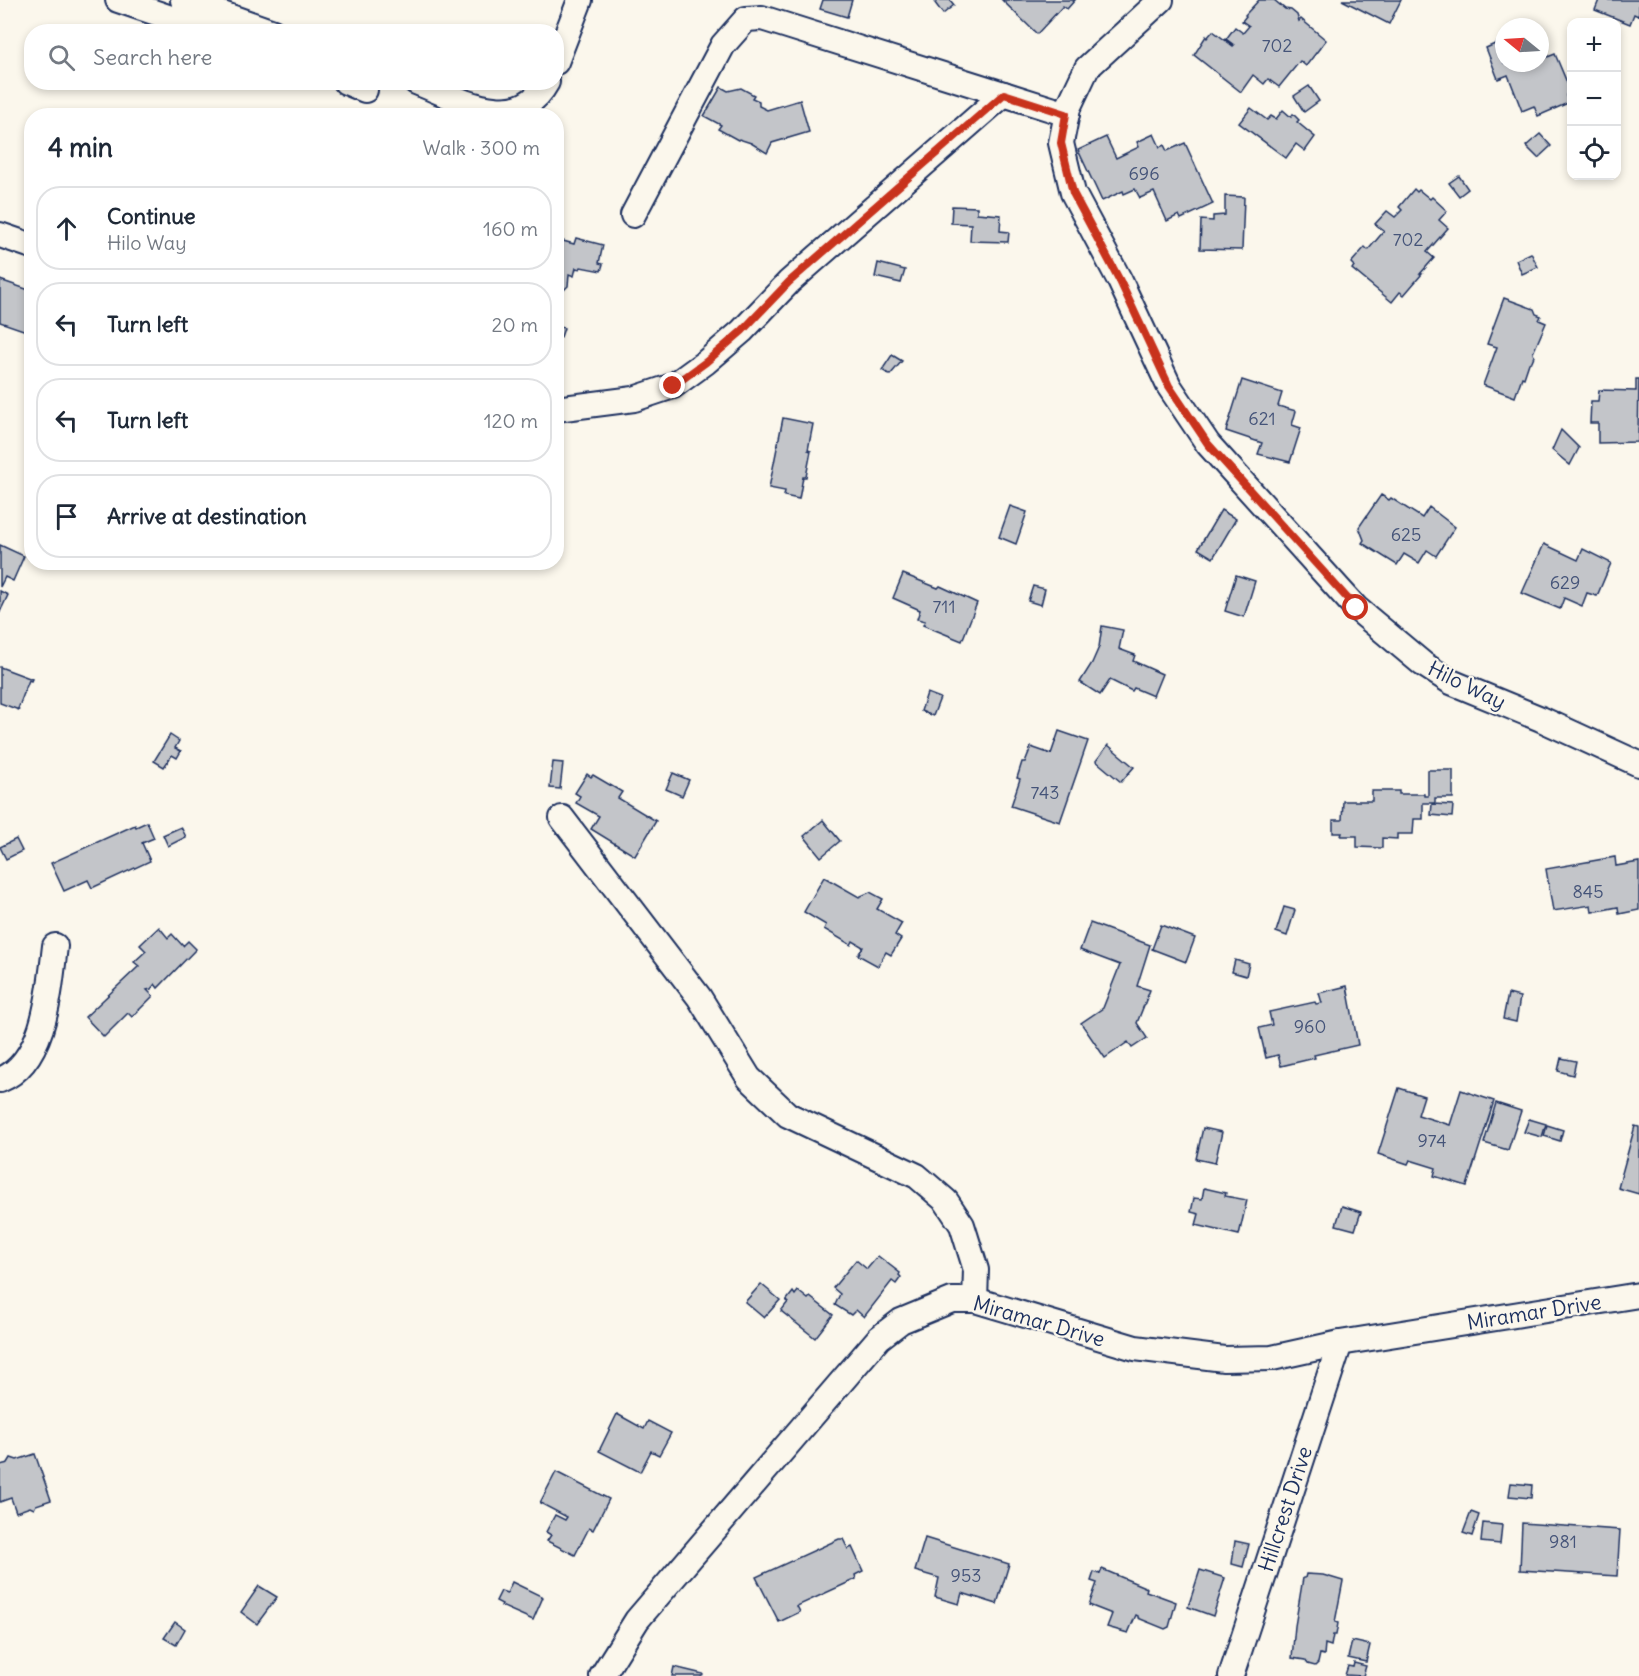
<!DOCTYPE html>
<meta charset="utf-8">
<style>
body{margin:0;font-family:Delius,sans-serif;background:#f6f6f7;color:#1f2937}
.controls{position:absolute;right:18px;top:18px;display:grid;overflow:hidden;border-radius:12px;box-shadow:0 3px 9px #0003}
.controls button{width:54px;height:54px;display:grid;place-items:center;padding:0;border:0;border-bottom:2px solid #e0e1e3;background:#fff;color:#1f2937;font:30px sans-serif}
.compass{position:absolute;left:1495px;top:18px;width:54px;height:54px;border-radius:50%;background:#fff;box-shadow:0 3px 9px #0003;rotate:288deg}
.stop{position:absolute;width:18px;height:18px;margin:-14px;border:4px solid #c8321e;border-radius:50%;background:#fff}
.stop.end{background:#c8321e;border-color:#fff;box-shadow:0 2px 6px #0008}
.list{margin:0;padding:0;list-style:none}
h2{display:flex;justify-content:space-between;align-items:center;height:78px;margin:0;padding:0 24px;font-size:26px}
h2 small{font-size:20px;font-weight:400;color:#747a83}
.list li{display:grid;grid-template-columns:39px 1fr auto;gap:18px;align-items:center;box-sizing:border-box;height:84px;margin:0 12px 12px;padding:0 12px;border:2px solid #e0e1e3;border-radius:24px}
.list b{display:block;font-size:22px;white-space:nowrap}
.list p{margin:0;font-size:20px;white-space:nowrap;color:#747a83}
.list em{font-size:20px;font-style:normal;color:#747a83}
.icon{flex:none;width:33px;height:33px;fill:none;stroke:currentColor;stroke-width:2;stroke-linecap:round;stroke-linejoin:round}
.map{position:relative;flex:none;width:1639px;height:1676px;overflow:hidden}
.search{position:absolute;background:#fff;box-shadow:0 3px 9px #0003;left:24px;top:24px;width:540px;height:66px;display:flex;align-items:center;gap:15px;box-sizing:border-box;padding:0 21px;border-radius:24px;color:#747a83;font-size:22px}
.panel{position:absolute;background:#fff;box-shadow:0 3px 9px #0003;left:24px;top:108px;width:540px;height:462px;border-radius:24px}
.map>svg:first-child{display:block}
</style>
<div class="map">
<svg width="1639" height="1676" viewBox="0 0 1639 1676">
<rect width="100%" height="100%" fill="#fbf7ec"/>
<filter id="ink" filterUnits="userSpaceOnUse"><feTurbulence type="fractalNoise" baseFrequency=".0167" numOctaves="2"/><feDisplacementMap in="SourceGraphic" scale="12" xChannelSelector="R" yChannelSelector="G"/><feConvolveMatrix kernelMatrix="1 2 1 2 8 2 1 2 1" color-interpolation-filters="sRGB"/></filter>
<g filter="url(#ink)">
<!-- building -->
<g fill="#c3c5c9" stroke="#1b2f5e" stroke-width="1.5">
<path d="M 823,0 L 852,0 L 847,17 L 820,9 Z"/>
<path d="M 938,0 L 950,0 L 954,5 L 943,14 L 935,3 Z"/>
<path d="M 1002,0 L 1075,0 L 1067,9 L 1063,6 L 1037,34 Z"/>
<path d="M 1259,0 L 1274,0 L 1285,9 L 1291,10 L 1297,15 L 1299,21 L 1301,19 L 1326,40 L 1306,66 L 1300,61 L 1279,87 L 1268,79 L 1264,84 L 1253,75 L 1241,92 L 1194,55 L 1206,36 L 1207,38 L 1213,31 L 1233,46 L 1234,45 L 1226,39 L 1235,27 L 1243,33 L 1249,26 L 1242,21 L 1246,16 L 1245,15 Z"/>
<path d="M 1342,0 L 1401,0 L 1389,24 Z"/>
<path d="M 1599,0 L 1639,0 L 1639,13 L 1638,16 L 1634,14 L 1630,24 L 1595,10 Z"/>
<path d="M 1504,40 L 1504,63 L 1540,63 L 1540,45 L 1545,58 L 1555,54 L 1571,92 L 1566,95 L 1568,103 L 1538,116 L 1534,106 L 1522,111 L 1508,75 L 1498,79 L 1486,48 Z"/>
<path d="M 1309,86 L 1319,101 L 1304,112 L 1294,96 Z"/>
<path d="M 721,87 L 728,91 L 741,88 L 754,95 L 752,98 L 759,101 L 759,106 L 767,110 L 800,100 L 809,132 L 772,143 L 767,153 L 751,143 L 739,139 L 738,140 L 718,129 L 721,125 L 704,116 Z"/>
<path d="M 1251,108 L 1267,120 L 1271,116 L 1276,119 L 1283,110 L 1291,117 L 1293,114 L 1299,120 L 1297,122 L 1315,137 L 1305,151 L 1296,144 L 1286,158 L 1239,123 Z"/>
<path d="M 1154,134 L 1160,147 L 1164,145 L 1167,151 L 1185,143 L 1213,204 L 1181,219 L 1179,215 L 1167,221 L 1154,192 L 1140,198 L 1135,189 L 1124,194 L 1123,191 L 1102,201 L 1078,150 L 1106,137 L 1116,158 L 1139,147 L 1137,142 Z"/>
<path d="M 1540,134 L 1551,146 L 1538,158 L 1526,146 Z"/>
<path d="M 1459,176 L 1468,189 L 1459,196 L 1449,183 Z"/>
<path d="M 1414,189 L 1417,192 L 1419,190 L 1430,199 L 1432,197 L 1447,211 L 1439,220 L 1448,228 L 1427,252 L 1434,258 L 1420,274 L 1422,274 L 1404,295 L 1400,292 L 1392,302 L 1352,269 L 1354,266 L 1351,263 L 1365,247 L 1368,250 L 1384,231 L 1375,224 L 1387,211 L 1395,217 L 1402,210 L 1399,207 Z"/>
<path d="M 1225,196 L 1244,197 L 1242,250 L 1200,249 L 1201,220 L 1213,221 L 1213,216 L 1225,215 Z"/>
<path d="M 952,206 L 977,207 L 977,213 L 1001,215 L 1000,231 L 1009,232 L 1008,242 L 970,241 L 971,224 L 951,223 Z"/>
<path d="M 576,238 L 603,245 L 599,263 L 603,264 L 601,271 L 581,267 L 580,269 L 576,268 L 574,276 L 569,274 L 568,286 L 564,290 L 556,288 L 556,239 L 574,244 Z"/>
<path d="M 1531,253 L 1538,267 L 1522,274 L 1516,260 Z"/>
<path d="M 878,263 L 905,270 L 901,283 L 875,277 Z"/>
<path d="M 0,280 L 32,291 L 32,333 L 0,322 Z"/>
<path d="M 1504,298 L 1534,309 L 1536,314 L 1541,316 L 1539,320 L 1546,323 L 1533,353 L 1534,356 L 1532,361 L 1529,363 L 1524,378 L 1522,377 L 1515,397 L 1483,385 L 1497,347 L 1487,344 Z"/>
<path d="M 556,326 L 564,328 L 561,337 L 556,336 Z"/>
<path d="M 892,355 L 902,361 L 890,375 L 882,370 Z"/>
<path d="M 1636,379 L 1639,379 L 1638,442 L 1598,443 L 1598,423 L 1590,423 L 1591,401 L 1598,401 L 1599,390 L 1636,391 Z"/>
<path d="M 1242,380 L 1282,393 L 1278,406 L 1296,411 L 1292,425 L 1301,428 L 1290,462 L 1258,454 L 1262,443 L 1226,431 Z"/>
<path d="M 783,418 L 813,424 L 808,450 L 811,451 L 806,477 L 803,477 L 799,499 L 784,496 L 785,491 L 769,488 Z"/>
<path d="M 1561,430 L 1579,448 L 1570,465 L 1552,450 Z"/>
<path d="M 1381,495 L 1389,500 L 1391,498 L 1422,518 L 1429,507 L 1455,527 L 1436,556 L 1427,550 L 1419,563 L 1404,554 L 1397,565 L 1362,543 L 1364,540 L 1359,527 Z"/>
<path d="M 1010,506 L 1027,512 L 1016,544 L 999,537 Z"/>
<path d="M 1221,510 L 1236,519 L 1213,558 L 1198,549 Z"/>
<path d="M 32,525 L 32,540 L 24,533 Z"/>
<path d="M 1544,544 L 1578,560 L 1583,549 L 1611,563 L 1597,596 L 1587,593 L 1582,606 L 1564,598 L 1560,609 L 1522,593 Z"/>
<path d="M 0,545 L 24,556 L 13,581 L 5,577 L 0,587 Z"/>
<path d="M 903,574 L 938,588 L 940,586 L 977,603 L 962,641 L 923,625 L 925,621 L 917,619 L 920,610 L 893,598 Z"/>
<path d="M 1236,575 L 1255,581 L 1244,617 L 1225,611 Z"/>
<path d="M 1033,586 L 1045,589 L 1041,605 L 1028,601 Z"/>
<path d="M 0,591 L 8,595 L 0,612 Z"/>
<path d="M 1102,626 L 1123,630 L 1119,649 L 1135,655 L 1133,661 L 1162,674 L 1153,696 L 1134,688 L 1132,691 L 1110,680 L 1100,695 L 1080,682 L 1092,663 L 1099,647 Z"/>
<path d="M 0,667 L 32,679 L 31,681 L 29,680 L 18,709 L 19,710 L 0,703 Z"/>
<path d="M 927,693 L 940,698 L 933,716 L 921,711 Z"/>
<path d="M 1059,731 L 1088,741 L 1060,822 L 1011,806 L 1020,779 L 1017,778 L 1022,762 L 1025,762 L 1031,747 L 1051,754 Z"/>
<path d="M 170,735 L 179,741 L 175,748 L 181,751 L 177,758 L 172,755 L 164,767 L 154,761 Z"/>
<path d="M 1108,745 L 1134,767 L 1121,782 L 1096,761 Z"/>
<path d="M 553,762 L 563,763 L 560,789 L 550,788 Z"/>
<path d="M 1428,770 L 1453,770 L 1453,798 L 1435,798 L 1435,803 L 1423,803 L 1423,819 L 1414,819 L 1413,834 L 1397,834 L 1397,839 L 1382,838 L 1382,848 L 1357,847 L 1357,836 L 1341,836 L 1342,833 L 1333,833 L 1333,820 L 1342,820 L 1343,801 L 1372,801 L 1372,791 L 1399,791 L 1399,794 L 1424,794 L 1424,796 L 1428,796 Z"/>
<path d="M 673,773 L 689,780 L 682,796 L 666,789 Z"/>
<path d="M 587,774 L 591,777 L 593,775 L 622,792 L 618,798 L 656,821 L 635,856 L 591,829 L 599,816 L 576,803 L 580,796 L 575,793 Z"/>
<path d="M 1432,804 L 1453,805 L 1452,817 L 1431,815 Z"/>
<path d="M 823,820 L 840,841 L 821,857 L 804,836 Z"/>
<path d="M 147,822 L 154,838 L 142,843 L 150,861 L 92,888 L 88,880 L 64,891 L 51,863 L 135,825 L 136,827 Z"/>
<path d="M 181,827 L 186,837 L 168,846 L 163,835 Z"/>
<path d="M 16,839 L 22,851 L 6,859 L 0,847 Z"/>
<path d="M 1615,857 L 1616,866 L 1639,862 L 1639,910 L 1619,914 L 1618,907 L 1592,912 L 1591,905 L 1553,911 L 1546,869 Z"/>
<path d="M 824,877 L 859,897 L 870,892 L 883,899 L 877,909 L 902,923 L 895,935 L 901,939 L 891,955 L 886,952 L 878,966 L 858,955 L 863,947 L 853,941 L 851,945 L 824,929 L 826,925 L 804,912 Z"/>
<path d="M 1284,907 L 1295,910 L 1287,936 L 1276,932 Z"/>
<path d="M 1090,923 L 1150,945 L 1137,986 L 1150,990 L 1137,1023 L 1147,1038 L 1132,1048 L 1128,1042 L 1105,1058 L 1081,1023 L 1103,1008 L 1120,965 L 1080,950 Z"/>
<path d="M 1161,925 L 1195,938 L 1186,962 L 1152,949 Z"/>
<path d="M 159,927 L 168,938 L 172,934 L 183,946 L 188,941 L 196,949 L 158,988 L 155,984 L 151,989 L 147,990 L 153,996 L 132,1017 L 128,1013 L 104,1037 L 85,1017 L 139,966 L 134,962 L 146,951 L 140,945 Z"/>
<path d="M 1235,960 L 1249,964 L 1246,976 L 1232,972 Z"/>
<path d="M 1347,986 L 1358,1045 L 1314,1055 L 1315,1058 L 1281,1066 L 1278,1055 L 1266,1058 L 1259,1028 L 1272,1025 L 1269,1012 L 1315,1002 L 1316,1004 L 1322,1003 L 1319,993 Z"/>
<path d="M 1508,994 L 1520,997 L 1516,1022 L 1503,1019 Z"/>
<path d="M 1561,1058 L 1576,1061 L 1573,1075 L 1558,1071 Z"/>
<path d="M 1399,1088 L 1424,1096 L 1418,1115 L 1450,1125 L 1461,1090 L 1494,1101 L 1467,1186 L 1434,1176 L 1436,1168 L 1410,1160 L 1408,1164 L 1378,1154 Z"/>
<path d="M 1496,1103 L 1521,1111 L 1508,1150 L 1484,1143 Z"/>
<path d="M 1529,1119 L 1546,1124 L 1542,1137 L 1524,1132 Z"/>
<path d="M 1547,1125 L 1563,1130 L 1560,1141 L 1544,1136 Z"/>
<path d="M 1635,1126 L 1639,1127 L 1639,1194 L 1618,1188 Z"/>
<path d="M 1203,1128 L 1222,1132 L 1215,1163 L 1196,1159 Z"/>
<path d="M 1204,1188 L 1226,1193 L 1225,1196 L 1247,1200 L 1239,1235 L 1196,1225 L 1199,1214 L 1191,1212 L 1194,1198 L 1202,1199 Z"/>
<path d="M 1342,1206 L 1361,1212 L 1355,1230 L 1336,1225 Z"/>
<path d="M 878,1256 L 900,1273 L 899,1275 L 901,1277 L 896,1284 L 892,1281 L 864,1317 L 856,1310 L 851,1315 L 835,1305 L 840,1294 L 833,1288 L 856,1260 L 867,1269 Z"/>
<path d="M 761,1284 L 780,1300 L 764,1318 L 745,1302 Z"/>
<path d="M 798,1291 L 808,1299 L 810,1297 L 833,1315 L 815,1338 L 781,1311 L 788,1302 L 786,1301 L 793,1292 L 795,1295 Z"/>
<path d="M 617,1414 L 644,1429 L 648,1421 L 671,1433 L 659,1455 L 651,1451 L 640,1472 L 599,1451 Z"/>
<path d="M 35,1454 L 51,1500 L 36,1505 L 34,1509 L 30,1507 L 16,1512 L 11,1498 L 0,1502 L 0,1465 L 8,1463 L 11,1458 L 17,1460 Z"/>
<path d="M 556,1472 L 609,1499 L 593,1530 L 589,1528 L 575,1555 L 547,1541 L 551,1535 L 546,1532 L 555,1515 L 565,1520 L 567,1517 L 540,1503 Z"/>
<path d="M 1511,1483 L 1532,1485 L 1531,1498 L 1509,1496 Z"/>
<path d="M 1471,1512 L 1479,1515 L 1472,1536 L 1463,1533 Z"/>
<path d="M 1483,1523 L 1502,1525 L 1500,1544 L 1481,1542 Z"/>
<path d="M 1522,1523 L 1620,1530 L 1617,1576 L 1520,1570 Z"/>
<path d="M 925,1538 L 1009,1564 L 997,1604 L 962,1593 L 959,1604 L 935,1597 L 939,1578 L 915,1571 Z"/>
<path d="M 839,1539 L 843,1539 L 848,1549 L 852,1547 L 863,1571 L 855,1575 L 856,1579 L 797,1606 L 800,1612 L 779,1622 L 756,1577 Z"/>
<path d="M 1235,1541 L 1249,1544 L 1243,1567 L 1232,1564 Z"/>
<path d="M 1102,1569 L 1147,1588 L 1146,1591 L 1176,1602 L 1169,1627 L 1165,1629 L 1138,1618 L 1138,1616 L 1136,1615 L 1128,1633 L 1107,1627 L 1112,1614 L 1089,1605 L 1097,1583 L 1091,1581 L 1094,1572 L 1100,1574 Z"/>
<path d="M 1200,1570 L 1225,1578 L 1213,1616 L 1188,1607 Z"/>
<path d="M 1306,1574 L 1323,1575 L 1343,1581 L 1335,1622 L 1338,1623 L 1336,1635 L 1333,1635 L 1331,1646 L 1325,1644 L 1324,1655 L 1320,1654 L 1318,1663 L 1315,1666 L 1308,1664 L 1305,1660 L 1292,1658 L 1295,1626 L 1303,1578 L 1305,1578 Z"/>
<path d="M 512,1582 L 543,1597 L 533,1620 L 501,1606 L 502,1604 L 496,1601 L 501,1591 L 507,1593 Z"/>
<path d="M 259,1586 L 277,1597 L 257,1624 L 241,1612 Z"/>
<path d="M 175,1622 L 185,1629 L 176,1645 L 164,1638 Z"/>
<path d="M 1352,1641 L 1370,1645 L 1366,1662 L 1348,1658 Z"/>
<path d="M 1354,1663 L 1366,1666 L 1363,1676 L 1345,1675 L 1348,1666 L 1353,1667 Z"/>
<path d="M 674,1667 L 703,1674 L 702,1676 L 672,1676 Z"/>
</g>
<g fill="none" stroke-linecap="round" stroke-linejoin="round">
<!-- minor casing -->
<g stroke="#1b2f5e" stroke-width="28">
<g id="minor">
<path d="M 118,0 L 212,32"/>
<path d="M 183,0 L 273,32"/>
<path d="M 1161,0 L 1087,68 L 1068,108 L 1061,143 L 1073,193 L 1120,281 L 1169,386 L 1208,444 L 1356,608 L 1423,664 L 1451,682 L 1541,719 L 1639,764"/>
<path d="M 556,62 L 580,0"/>
<path d="M 346,82 L 365,90"/>
<path d="M 416,82 C 457,98 518,135 547,82"/>
<path d="M 633,215 L 723,45 L 746,19 L 762,18 L 1067,114"/>
<path d="M 0,235 L 32,246"/>
<path d="M 556,409 L 634,399 L 673,386 L 706,362 L 742,331 L 789,282 L 1004,94"/>
<path d="M 562,818 L 699,997 L 749,1078 L 788,1115 L 917,1176 L 946,1201 L 962,1225 L 976,1270 L 975,1300"/>
<path d="M 0,1080 C 46,1062 50,987 55,946"/>
<path d="M 602,1676 L 637,1620 L 879,1338 L 901,1321 L 952,1300 L 975,1300 L 1135,1348 L 1224,1359 L 1272,1358 L 1340,1343 L 1639,1295"/>
<path d="M 1231,1676 L 1340,1343"/>
</g>
</g>
<!-- minor -->
<use href="#minor" stroke="#fbf7ec" stroke-width="24"/>
</g>
</g>
<g fill="none" stroke-linecap="round" stroke-linejoin="round" filter="url(#ink)">
<!-- route -->
<path stroke="#c8321e" stroke-width="8" d="M 673,386 L 706,362 L 742,331 L 789,282 L 1004,94 L 1066,114 L 1061,143 L 1073,193 L 1120,281 L 1169,386 L 1208,444 L 1356,608"/>
</g>
<g text-anchor="middle" dominant-baseline="central" stroke-width="4.5" stroke-linejoin="round" paint-order="stroke">
<!-- number labels -->
<g font-size="18" fill="#455479">
<text x="1277" y="45">702</text>
<text x="1144" y="173">696</text>
<text x="1408" y="239">702</text>
<text x="1262" y="418">621</text>
<text x="1406" y="534">625</text>
<text x="1565" y="582">629</text>
<text x="944" y="606">711</text>
<text x="1045" y="792">743</text>
<text x="1588" y="891">845</text>
<text x="1310" y="1026">960</text>
<text x="1432" y="1140">974</text>
<text x="1563" y="1541">981</text>
<text x="966" y="1575">953</text>
</g>
<!-- street labels -->
<g font-size="21" fill="#1b2f5e" stroke="#fbf7ec">
<text transform="translate(1467 685) rotate(26)">Hilo Way</text>
<text transform="translate(1534 1312) rotate(-9)">Miramar Drive</text>
<text transform="translate(1039 1321) rotate(16)">Miramar Drive</text>
<text transform="translate(1285 1509) rotate(-72)">Hillcrest Drive</text>
</g>
</g>
</svg>
<div class="controls">
<button>+</button>
<button>−</button>
<button><svg class="icon" aria-label="locate" viewBox="0 0 24 24"><circle cx="12" cy="12" r="6"/><path d="M12 2v4M12 18v4M2 12h4M18 12h4"/></svg></button>
</div>
<svg class="compass" viewBox="-18 -18 36 36"><path d="M0-13l5 13h-10z" fill="#e53935"/><path d="M0 13l5-13h-10z" fill="#747a83"/></svg>
<div class="stop" style="left:1356px;top:608px"></div>
<div class="stop end" style="left:673px;top:386px"></div>
<div class="search"><svg class="icon" aria-label="search" viewBox="0 0 24 24"><circle cx="10" cy="10" r="6"/><path d="M15 15l6 6"/></svg>Search here</div>
<section class="panel">
<h2>4 min<small>Walk · 300 m</small></h2>
<ul class="list">
<li><svg class="icon" aria-label="ahead" viewBox="0 0 24 24"><path d="M12 20V5M6 11l6-6 6 6"/></svg><div><b>Continue</b><p>Hilo Way</p></div><em>160 m</em></li>
<li><svg class="icon" aria-label="left" viewBox="0 0 24 24"><path d="M17 20v-9H6M10 6l-5 5 5 5"/></svg><div><b>Turn left</b></div><em>20 m</em></li>
<li><svg class="icon" aria-label="left" viewBox="0 0 24 24"><path d="M17 20v-9H6M10 6l-5 5 5 5"/></svg><div><b>Turn left</b></div><em>120 m</em></li>
<li><svg class="icon" aria-label="arrive" viewBox="0 0 24 24"><path d="M6 21V4h12l-3 4 3 4H6"/></svg><div><b>Arrive at destination</b></div></li>
</ul>
</section>
</div>
